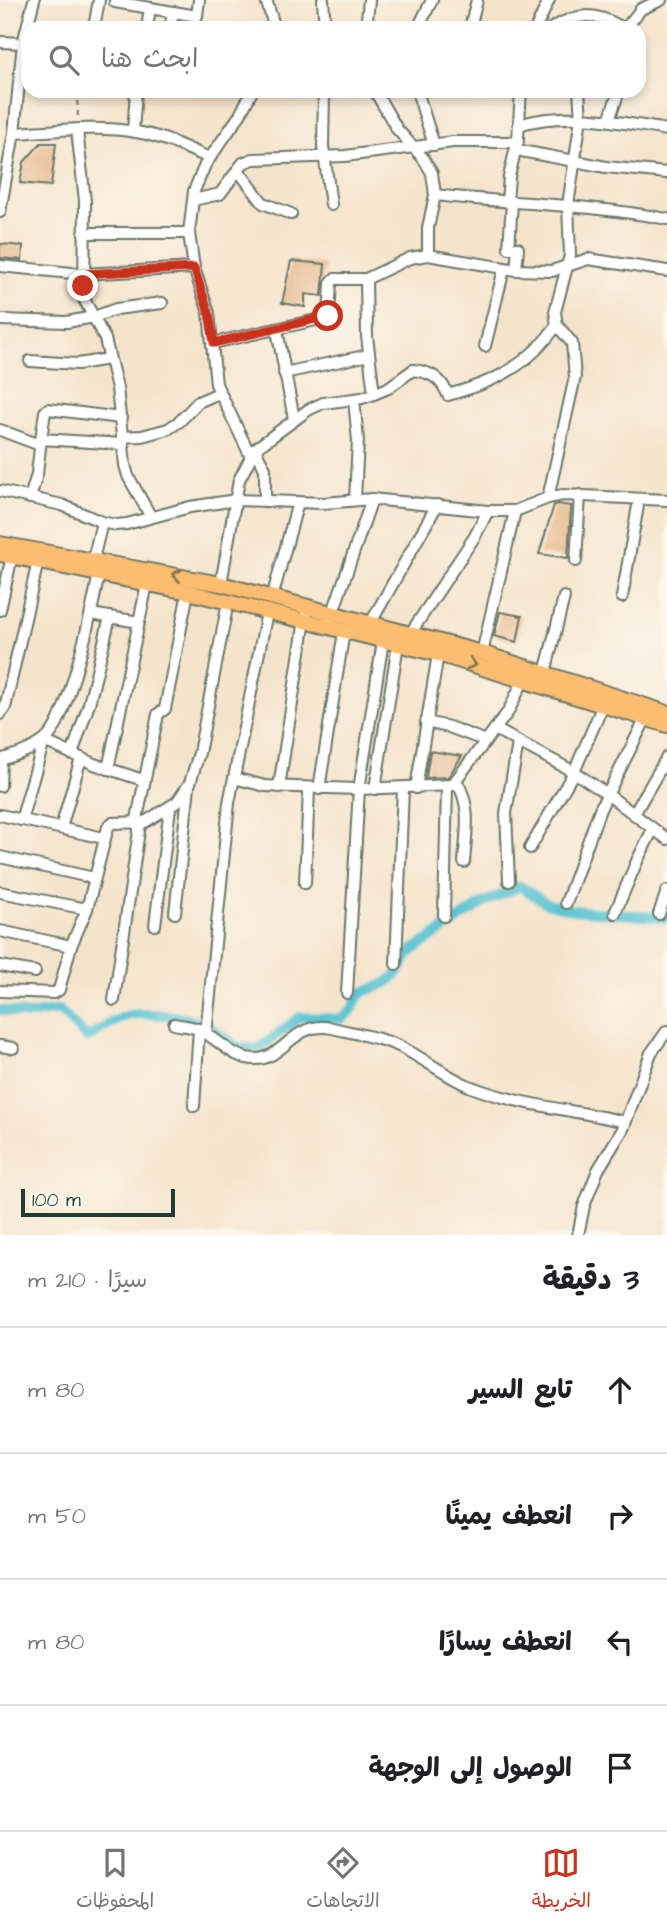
<!DOCTYPE html>
<html lang="ar">
<meta charset="utf-8">
<style>
body{margin:0;font-family:"Architects Daughter","Playpen Sans Arabic",sans-serif;background:#f6f6f6;color:#202124;direction:rtl}
.scale{position:absolute;left:21px;bottom:18px;width:154px;box-sizing:border-box;padding-left:7px;border:4px solid #1f3d34;border-top:0;font-size:19px;line-height:24px;white-space:nowrap;color:#1f3d34;-webkit-text-stroke:5px #fbf7ec;paint-order:stroke}
.stop{position:absolute;width:21px;height:21px;margin:-16px;border:5px solid #c8321e;border-radius:50%;background:#fff}
.stop.end{background:#c8321e;border-color:#fff;box-shadow:0 2px 7px #0008}
.list{margin:0;padding:0;list-style:none}
h2{display:flex;justify-content:space-between;align-items:center;height:91px;margin:0;padding:0 28px;font-size:30px}
h2 small{font-size:23px;font-weight:400;color:#757577}
.list li{display:grid;grid-template-columns:46px 1fr auto;gap:21px;align-items:center;box-sizing:border-box;height:126px;padding:0 28px;border-top:2px solid #e0e0e0}
.list b{display:block;font-size:26px;white-space:nowrap}
.list em{font-size:23px;font-style:normal;color:#757577}
.icon{flex:none;width:38px;height:38px;fill:none;stroke:currentColor;stroke-width:2;stroke-linecap:round;stroke-linejoin:round}
.map{position:relative;flex:none;width:667px;height:1235px;overflow:hidden;direction:ltr}
.search{position:absolute;background:#fff;box-shadow:0 4px 10px #0003;left:21px;right:21px;top:21px;height:77px;display:flex;align-items:center;gap:18px;box-sizing:border-box;padding:0 24px;border-radius:21px;color:#757577;font-size:26px}
.sheet{height:595px;background:#fff}
nav{display:flex;justify-content:space-around;align-items:center;box-sizing:border-box;height:98px;border-top:2px solid #e0e0e0;background:#fff;font-size:19px;color:#757577}
nav a{display:grid;justify-items:center;gap:4px}
nav .on{color:#c8321e}
.map>svg:first-child{display:block}
</style>
<div class="map">
<svg width="667" height="1235" viewBox="0 0 667 1235">
<rect width="100%" height="100%" fill="#fbf7ec"/>
<filter id="ink" filterUnits="userSpaceOnUse"><feTurbulence type="fractalNoise" baseFrequency=".0143" numOctaves="2"/><feDisplacementMap in="SourceGraphic" scale="14" xChannelSelector="R" yChannelSelector="G"/><feConvolveMatrix kernelMatrix="1 2 1 2 8 2 1 2 1" color-interpolation-filters="sRGB"/></filter>
<filter id="wash" filterUnits="userSpaceOnUse"><feTurbulence type="fractalNoise" baseFrequency=".00686" numOctaves="4" result="noise"/><feDisplacementMap in="SourceGraphic" scale="28" xChannelSelector="R" yChannelSelector="G"/><feGaussianBlur stdDeviation="1.57" result="paint"/><feColorMatrix in="noise" values="0 0 0 0 0 0 0 0 0 0 0 0 0 0 0 0 0 1.4 0 .05"/><feComposite in="paint" operator="in"/></filter>
<g filter="url(#wash)">
<rect width="100%" height="100%" fill="#f5e4cc"/>
<g fill="none" stroke-linecap="round" stroke-linejoin="round">
<!-- canal -->
<g stroke="#57c2d1" stroke-width="10">
<path d="M 0,1010 L 28,1015 L 59,1010 L 87,1038 C 99,1031 113,1020 126,1016 C 144,1011 187,1016 204,1023"/>
<path d="M 210,1027 L 238,1047 L 258,1049 L 300,1017 L 342,1019 L 352,1010 L 360,993 C 372,989 388,985 397,974 C 403,967 406,957 413,950 L 485,902 L 520,886 L 546,903 L 573,910 L 667,918"/>
</g>
</g>
<g id="blocks">
<!-- building -->
<g fill="#e7ba8d">
<path d="M 41,143 L 56,143 L 51,186 L 20,183 L 24,162 Z"/>
<path d="M 0,244 L 23,246 L 22,260 L 0,258 Z"/>
<path d="M 291,261 L 325,264 L 322,296 L 305,294 L 305,307 L 282,303 Z"/>
<path d="M 558,504 L 571,506 L 568,558 L 539,554 L 554,505 Z"/>
<path d="M 500,612 L 522,616 L 517,642 L 494,636 Z"/>
<path d="M 430,751 L 462,756 L 448,777 L 426,778 Z"/>
</g>
</g>
</g>
<g filter="url(#ink)">
<use href="#blocks" fill-opacity="0" stroke="#6a7769" stroke-width="2"/>
<g fill="none" stroke-linecap="round" stroke-linejoin="round">
<!-- minor casing -->
<g stroke="#6a7769" stroke-width="14">
<g id="minor">
<path d="M 115,0 L 115,2 L 150,8 L 147,28"/>
<path d="M 266,0 L 275,28"/>
<path d="M 323,0 L 325,28"/>
<path d="M 150,8 L 197,16 L 199,0"/>
<path d="M 94,28 L 99,0"/>
<path d="M 170,28 L 173,13"/>
<path d="M 366,28 L 369,0"/>
<path d="M 418,28 L 432,0"/>
<path d="M 470,28 L 477,0"/>
<path d="M 536,28 L 549,0"/>
<path d="M 552,28 C 579,12 596,12 623,28"/>
<path d="M 626,28 L 641,9 L 661,0"/>
<path d="M 0,42 L 23,43"/>
<path d="M 324,91 L 323,146 L 331,205"/>
<path d="M 375,91 L 397,129 L 423,158 L 432,173 L 435,195 L 428,228 L 428,255"/>
<path d="M 417,91 L 434,145"/>
<path d="M 609,120 L 619,91"/>
<path d="M 519,125 C 567,110 618,122 667,130"/>
<path d="M 77,130 L 85,201 L 84,299 L 105,339 L 117,388 L 125,465 L 128,476 L 151,517"/>
<path d="M 133,131 L 136,91"/>
<path d="M 14,133 C 54,131 97,125 136,132 C 161,136 185,147 209,158"/>
<path d="M 516,150 L 606,167 L 667,173"/>
<path d="M 238,170 L 263,203 L 291,214"/>
<path d="M 435,195 C 512,204 590,204 667,219"/>
<path d="M 193,200 L 220,194 L 243,163 L 253,159 L 345,156 L 453,142 L 518,142"/>
<path d="M 507,202 L 509,177 L 518,138 L 521,91"/>
<path d="M 512,202 L 509,248 L 518,248 L 516,270"/>
<path d="M 0,212 L 14,133 L 23,43 L 34,0"/>
<path d="M 84,233 L 189,233"/>
<path d="M 0,266 L 82,274 L 194,268"/>
<path d="M 366,279 L 367,336 L 374,394"/>
<path d="M 0,320 L 67,322 L 94,317 L 116,309 L 162,303"/>
<path d="M 277,330 L 294,419"/>
<path d="M 213,343 L 325,318 L 329,314 L 331,283 L 334,279 L 366,279 L 410,258 L 428,255 L 516,270 L 552,271 L 588,259 L 667,271"/>
<path d="M 485,346 L 504,269"/>
<path d="M 30,361 L 78,364 L 109,359"/>
<path d="M 284,373 L 369,355"/>
<path d="M 354,399 L 358,441 L 355,499"/>
<path d="M 0,430 L 40,445"/>
<path d="M 122,437 L 142,436 L 168,429 L 180,421 L 198,402 L 219,393"/>
<path d="M 41,439 L 45,412 L 48,409 L 121,418"/>
<path d="M 255,449 L 265,469 L 265,501"/>
<path d="M 250,455 L 216,384 L 209,313 L 194,268 L 189,233 L 194,191 L 205,165 L 240,115 L 252,91"/>
<path d="M 0,491 L 62,505 L 102,522 L 116,525 L 127,524 L 190,507 L 236,500 L 324,503 L 372,499 L 488,511 L 515,511"/>
<path d="M 30,498 L 37,474 L 41,439 L 123,444"/>
<path d="M 548,498 L 575,377 L 572,343 L 557,325 L 555,312 L 570,255 L 568,205 L 581,118 L 579,91"/>
<path d="M 93,560 L 102,522"/>
<path d="M 576,561 L 580,495"/>
<path d="M 221,584 L 239,480 L 255,449 L 308,410 L 323,403 L 362,398 L 374,394 L 388,388 L 413,370 C 431,372 441,378 448,395 C 495,382 528,366 557,325"/>
<path d="M 622,597 L 639,500"/>
<path d="M 272,598 L 298,502"/>
<path d="M 0,610 L 12,556"/>
<path d="M 91,614 L 139,622"/>
<path d="M 331,618 L 372,499"/>
<path d="M 370,624 L 437,505"/>
<path d="M 410,634 L 475,536 L 488,511"/>
<path d="M 482,653 L 515,511 L 548,498 L 563,495 L 667,500"/>
<path d="M 545,673 L 564,597"/>
<path d="M 0,714 L 5,708 L 38,561"/>
<path d="M 426,722 L 449,727 L 486,741"/>
<path d="M 495,729 L 574,772 L 607,794 L 667,839"/>
<path d="M 72,754 L 89,704 L 110,617"/>
<path d="M 0,760 C 15,755 37,749 48,737 C 69,716 93,606 99,573"/>
<path d="M 108,769 L 147,584"/>
<path d="M 234,778 L 265,786 L 359,789 L 383,641"/>
<path d="M 457,782 C 472,807 466,834 464,862"/>
<path d="M 0,786 L 1,760"/>
<path d="M 279,787 L 306,613"/>
<path d="M 416,788 L 439,648"/>
<path d="M 319,789 L 344,631"/>
<path d="M 375,789 L 398,644"/>
<path d="M 634,814 L 667,757"/>
<path d="M 0,815 L 104,838"/>
<path d="M 21,820 L 44,741 L 94,764 L 143,780"/>
<path d="M 136,824 L 158,714 L 165,709 L 188,592"/>
<path d="M 61,828 L 81,758"/>
<path d="M 530,848 L 574,772 L 603,705"/>
<path d="M 0,857 L 94,878"/>
<path d="M 509,881 L 506,813 L 518,743"/>
<path d="M 305,883 L 309,789"/>
<path d="M 0,892 L 87,909"/>
<path d="M 566,903 L 600,809 L 646,718"/>
<path d="M 175,913 L 189,786"/>
<path d="M 615,913 L 637,861 L 653,829"/>
<path d="M 659,914 L 667,891"/>
<path d="M 444,916 L 447,786"/>
<path d="M 155,925 L 170,808"/>
<path d="M 0,931 L 71,946"/>
<path d="M 396,964 L 403,788"/>
<path d="M 0,966 L 35,972"/>
<path d="M 0,991 L 54,993 L 59,990 L 71,946 L 87,909 L 108,827 L 112,823 L 145,822 L 177,802 L 190,783 L 199,753 L 228,602"/>
<path d="M 347,993 L 359,789 L 452,785 L 508,712 L 524,679"/>
<path d="M 114,1000 L 140,824"/>
<path d="M 174,1024 C 183,1026 192,1026 200,1030 C 220,1040 232,1059 256,1059 C 284,1059 294,1020 332,1028 C 354,1033 379,1037 399,1046 C 423,1058 444,1075 469,1086 C 519,1106 573,1109 625,1122"/>
<path d="M 206,1034 L 229,803 L 267,612"/>
<path d="M 0,1046 L 13,1048"/>
<path d="M 194,1106 L 199,1029"/>
<path d="M 578,1235 L 584,1206 L 598,1170 L 623,1129 L 651,1053 L 667,1031"/>
</g>
</g>
<!-- major casing -->
<g stroke="#6a7769" stroke-width="18">
<g id="major">
<path d="M 0,544 L 221,584 L 482,653 L 667,713"/>
<path d="M 0,554 L 188,592 L 438,654 L 667,725"/>
</g>
</g>
<!-- path -->
<path stroke="#6a7769" stroke-width="2" stroke-dasharray="5 5" stroke-linecap="butt" d="M 77,91 L 78,118"/>
<!-- minor -->
<use href="#minor" stroke="#fff" stroke-width="10"/>
<!-- major -->
<use href="#major" stroke="#fcbd6f" stroke-width="14"/>
</g>
<!-- one-way arrows -->
<defs><path id="oneway-chevron" d="M-2-3.5L2.5 0L-2 3.5" fill="none" stroke-width="1.6" stroke-linecap="round" stroke-linejoin="round" transform="scale(1.75)"/></defs>
<g stroke="#82774f">
<use href="#oneway-chevron" transform="translate(177 575) rotate(-170)"/>
<use href="#oneway-chevron" transform="translate(472 664) rotate(16)"/>
</g>
</g>
<g fill="none" stroke-linecap="round" stroke-linejoin="round" filter="url(#ink)">
<!-- route -->
<path stroke="#c8321e" stroke-width="9" d="M 83,286 L 82,274 L 194,268 L 209,313 L 214,343 L 328,316"/>
</g>
</svg>
<div class="scale">100 m</div>
<div class="stop" style="left:328px;top:316px"></div>
<div class="stop end" style="left:83px;top:286px"></div>
<div class="search"><svg class="icon" aria-label="search" viewBox="0 0 24 24"><circle cx="10" cy="10" r="6"/><path d="M15 15l6 6"/></svg>ابحث هنا</div>
</div>
<section class="sheet">
<h2>3 دقيقة<small>سيرًا · 210 m</small></h2>
<ul class="list">
<li><svg class="icon" aria-label="ahead" viewBox="0 0 24 24"><path d="M12 20V5M6 11l6-6 6 6"/></svg><div><b>تابع السير</b></div><em>80 m</em></li>
<li><svg class="icon" aria-label="right" viewBox="0 0 24 24"><path d="M7 20v-9h11M14 6l5 5-5 5"/></svg><div><b>انعطف يمينًا</b></div><em>50 m</em></li>
<li><svg class="icon" aria-label="left" viewBox="0 0 24 24"><path d="M17 20v-9H6M10 6l-5 5 5 5"/></svg><div><b>انعطف يسارًا</b></div><em>80 m</em></li>
<li><svg class="icon" aria-label="arrive" viewBox="0 0 24 24"><path d="M6 21V4h12l-3 4 3 4H6"/></svg><div><b>الوصول إلى الوجهة</b></div></li>
</ul>
</section>
<nav>
<a class="on"><svg class="icon" aria-label="map" viewBox="0 0 24 24"><path d="M3 6l6-2 6 2 6-2v14l-6 2-6-2-6 2zM9 4v14M15 6v14"/></svg>الخريطة</a>
<a><svg class="icon" aria-label="directions" viewBox="0 0 24 24"><path d="M12 3l9 9-9 9-9-9zM9 14v-3h6M13 9l2 2-2 2"/></svg>الاتجاهات</a>
<a><svg class="icon" aria-label="saved" viewBox="0 0 24 24"><path d="M7 4h10v16l-5-4-5 4z"/></svg>المحفوظات</a>
</nav>
